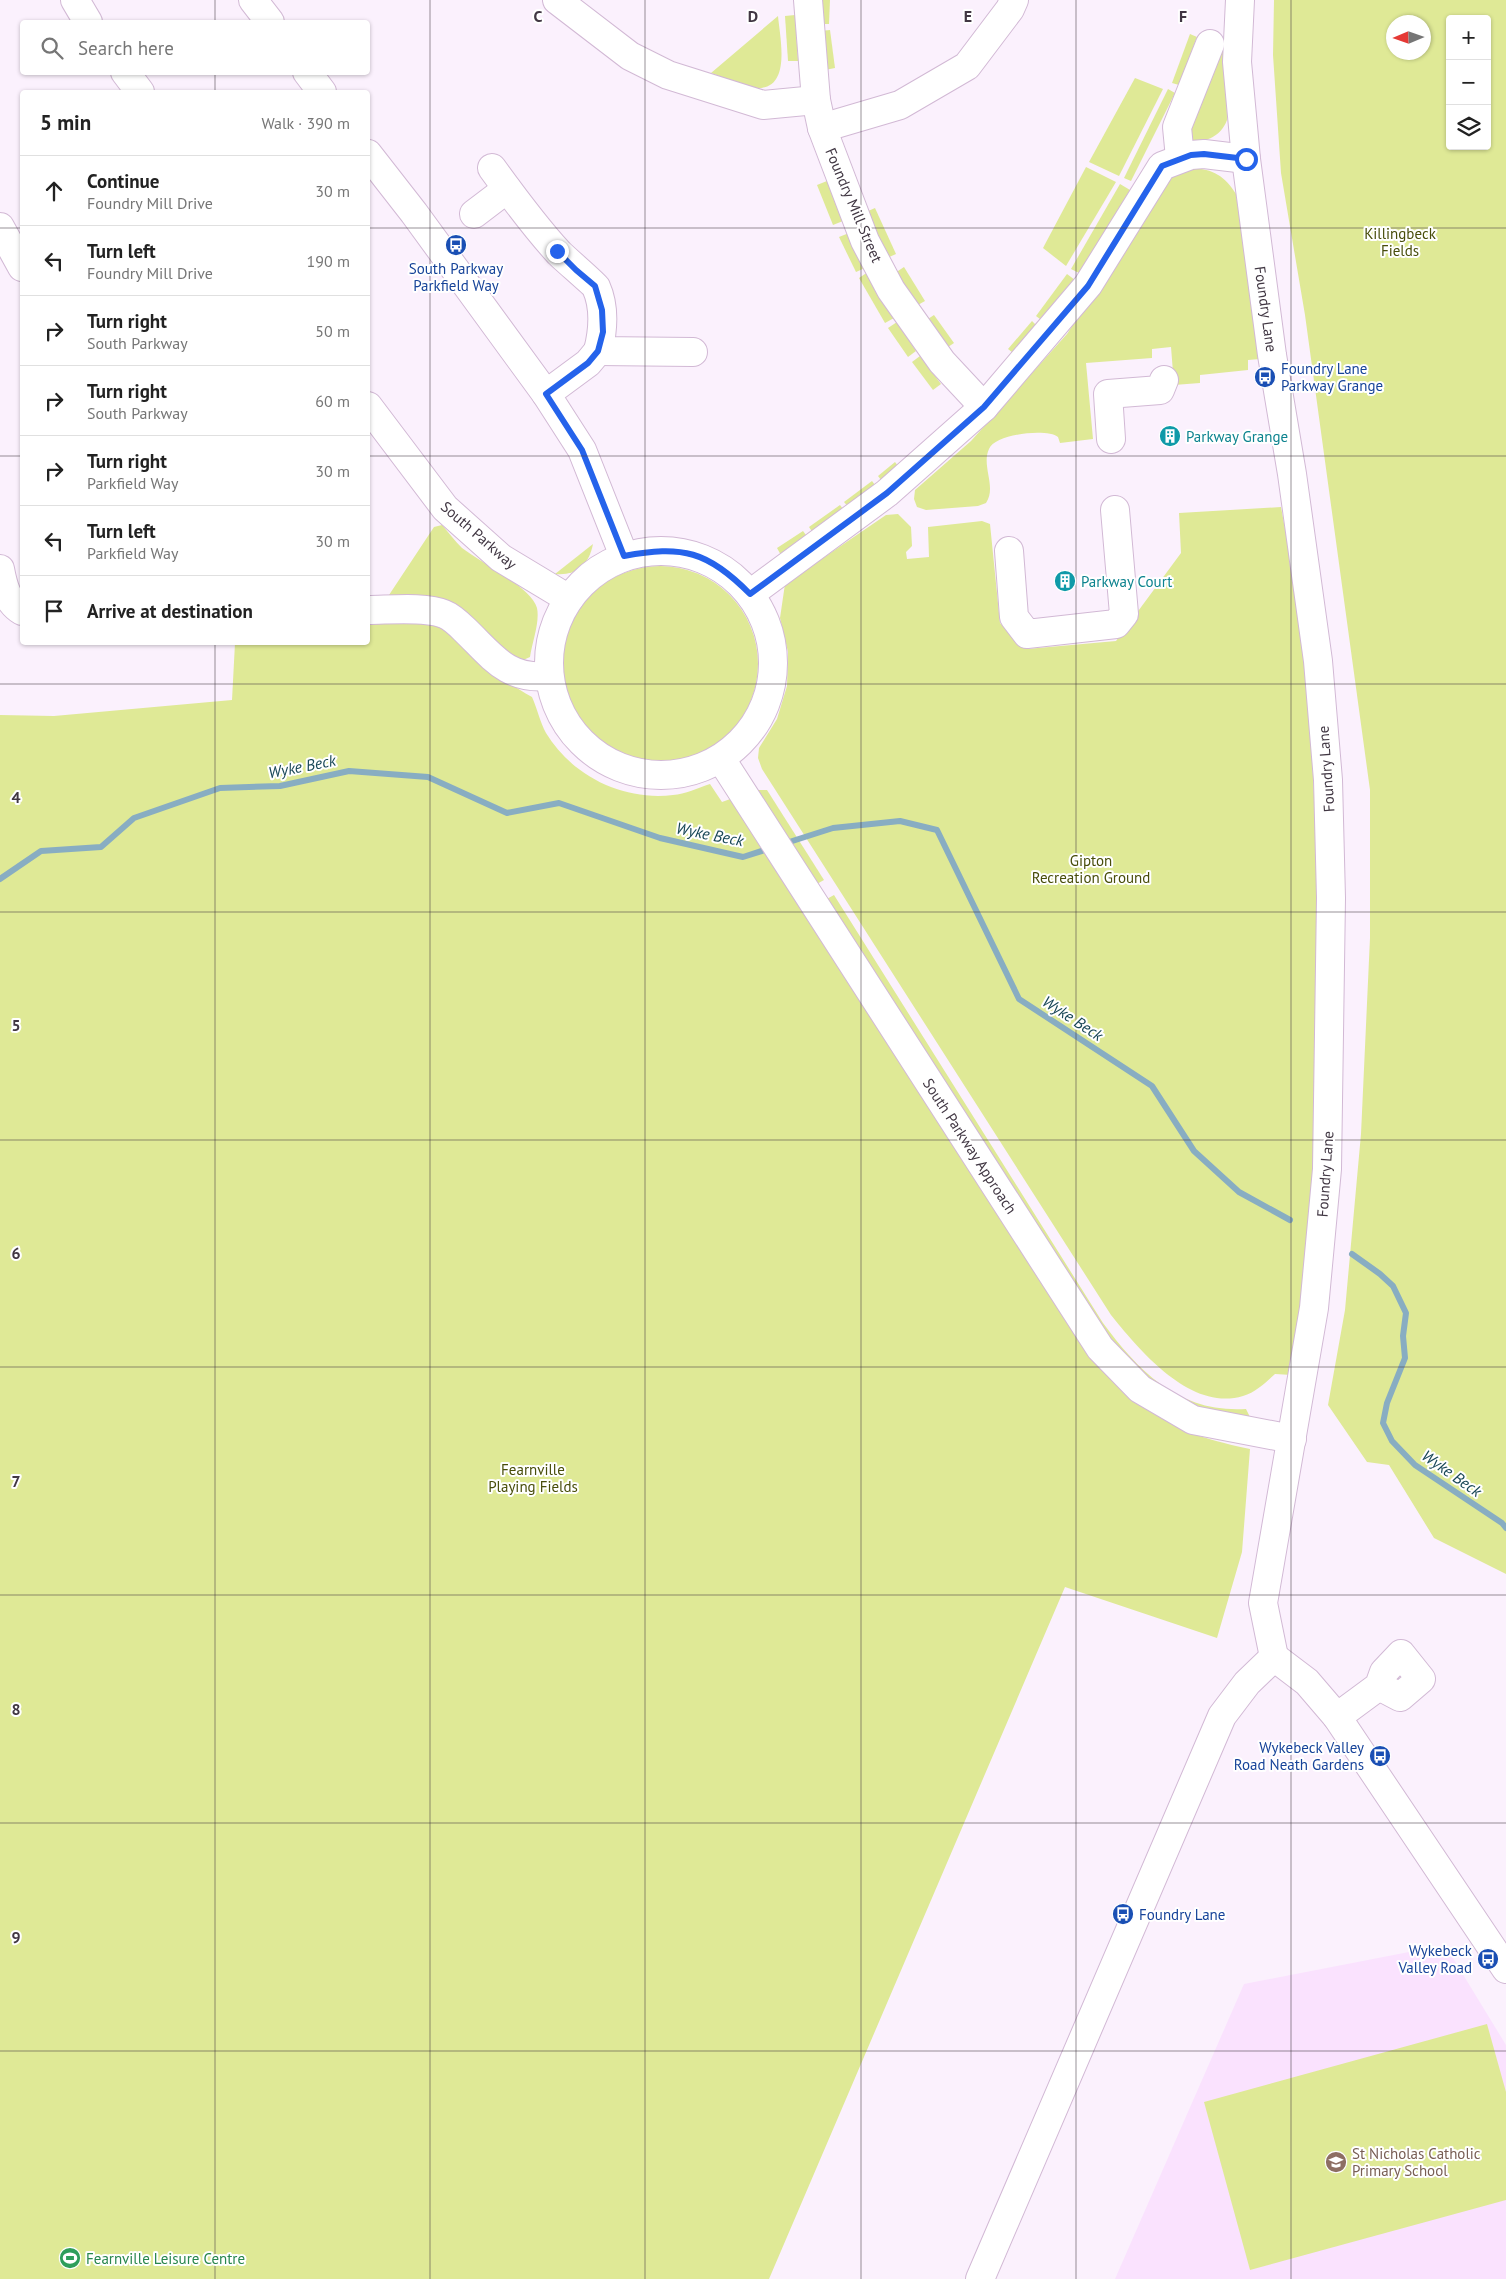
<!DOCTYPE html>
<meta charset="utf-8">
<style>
body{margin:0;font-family:"PT Sans",sans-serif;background:#f6f6f6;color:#222}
.controls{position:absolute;right:15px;top:15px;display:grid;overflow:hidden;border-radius:5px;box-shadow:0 1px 4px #0004}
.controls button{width:45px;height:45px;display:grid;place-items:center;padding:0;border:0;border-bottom:1px solid #e0e0e0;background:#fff;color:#222;font:25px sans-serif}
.compass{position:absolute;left:1386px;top:15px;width:45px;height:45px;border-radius:50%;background:#fff;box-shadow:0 1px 4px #0004;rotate:268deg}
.stop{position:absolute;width:15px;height:15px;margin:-11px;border:4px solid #2563eb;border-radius:50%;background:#fff}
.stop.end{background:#2563eb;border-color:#fff;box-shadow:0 1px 5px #0008}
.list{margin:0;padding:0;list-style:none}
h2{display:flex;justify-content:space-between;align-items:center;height:65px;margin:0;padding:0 20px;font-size:21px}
h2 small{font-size:16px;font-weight:400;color:#767676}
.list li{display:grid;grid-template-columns:32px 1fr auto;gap:15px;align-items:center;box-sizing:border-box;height:70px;padding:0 20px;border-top:1px solid #e0e0e0}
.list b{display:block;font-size:19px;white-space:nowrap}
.list p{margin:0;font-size:16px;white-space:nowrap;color:#767676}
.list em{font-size:16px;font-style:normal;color:#767676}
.icon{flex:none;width:28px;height:28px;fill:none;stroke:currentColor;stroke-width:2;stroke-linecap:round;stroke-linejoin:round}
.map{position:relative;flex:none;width:1506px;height:2279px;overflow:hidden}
.search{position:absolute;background:#fff;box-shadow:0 1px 4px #0004;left:20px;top:20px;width:350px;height:55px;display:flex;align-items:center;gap:12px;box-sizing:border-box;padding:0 18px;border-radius:5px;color:#767676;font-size:19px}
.panel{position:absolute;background:#fff;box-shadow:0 1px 4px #0004;left:20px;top:90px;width:350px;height:555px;border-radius:5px}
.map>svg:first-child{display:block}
</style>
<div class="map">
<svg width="1506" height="2279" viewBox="0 0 1506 2279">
<rect width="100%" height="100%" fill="#fbf1fd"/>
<!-- built -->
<path fill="#fae2fe" d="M 1445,1945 L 1506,2045 L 1506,2279 L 1115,2279 L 1244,1984 Z"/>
<!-- green -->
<g fill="#dfe996" fill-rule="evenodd">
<path d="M 819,0 L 830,0 L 829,24 L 819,24 Z"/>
<path d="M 1274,0 L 1506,0 L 1506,1574 L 1434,1538 L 1389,1465 L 1367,1462 L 1328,1405 L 1345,1310 L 1361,1134 L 1370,938 L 1370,790 L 1305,315 L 1281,173 L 1273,55 ZM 1450,19 L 1487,19 L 1487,146 L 1450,146 ZM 1394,22 L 1424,22 L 1424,52 L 1394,52 Z"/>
<path d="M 795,15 L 798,61 L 788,61 L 785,16 Z"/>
<path d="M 778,16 C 780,38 792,90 756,88 C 741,87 724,77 711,73 Z"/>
<path d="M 830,30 L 835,68 L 825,70 L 820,31 Z"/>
<path d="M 1190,34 L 1197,37 L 1179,85 L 1172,83 Z"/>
<path d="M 1223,49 L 1226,50 L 1227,120 C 1221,136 1207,142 1191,142 L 1187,132 Z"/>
<path d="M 1135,78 L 1163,89 L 1119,176 L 1089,162 Z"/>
<path d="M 1168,89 L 1175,93 L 1131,181 L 1124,178 Z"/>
<path d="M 1086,167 L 1116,182 L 1066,266 L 1043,248 Z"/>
<path d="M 1192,168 C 1213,169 1225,176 1236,194 L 1260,359 L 1248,360 L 1248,370 L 1200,375 L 1200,383 L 1174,385 L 1171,347 L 1152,349 L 1152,358 L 1086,363 L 1093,439 L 1060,443 L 1058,437 C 1047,428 995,434 989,449 C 981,466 997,487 986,503 L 978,506 L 926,510 L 917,507 L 914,499 L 915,490 L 971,441 L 1067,334 L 1168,177 Z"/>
<path d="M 827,181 L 843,221 L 833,225 L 817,185 Z"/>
<path d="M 1120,184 L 1130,190 L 1081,274 L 1071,269 Z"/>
<path d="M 875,208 L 896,254 L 887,258 L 866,212 Z"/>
<path d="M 849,233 L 865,268 L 856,272 L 839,237 Z"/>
<path d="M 904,267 L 925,301 L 916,306 L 895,273 Z"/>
<path d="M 868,272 L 894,318 L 885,323 L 859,278 Z"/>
<path d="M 1067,274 L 1075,280 L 1044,322 L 1036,316 Z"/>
<path d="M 934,315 L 954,343 L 945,349 L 925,321 Z"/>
<path d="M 1032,321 L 1040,329 L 1017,356 L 1008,349 Z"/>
<path d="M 897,322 L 916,351 L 908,357 L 888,328 Z"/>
<path d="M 920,356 L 941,384 L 933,390 L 912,362 Z"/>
<path d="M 895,462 L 901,470 L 884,484 L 878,476 Z"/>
<path d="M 872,481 L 878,489 L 851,510 L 844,502 Z"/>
<path d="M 840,505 L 846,513 L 815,536 L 809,527 Z"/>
<path d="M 1281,507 C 1312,666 1319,829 1317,991 C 1316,1045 1317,1099 1314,1153 C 1310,1227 1301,1301 1292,1375 L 1275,1374 C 1265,1383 1256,1392 1243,1396 C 1191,1412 1140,1351 1111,1315 L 762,769 L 758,758 L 759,748 L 777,719 L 787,686 L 788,652 L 780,618 L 785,584 L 886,515 L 898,514 L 911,527 L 912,546 L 906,552 L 907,559 L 929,557 L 928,527 L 982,521 L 990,524 L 1000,623 L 1027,649 L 1116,641 L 1181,553 L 1179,513 Z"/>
<path d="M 442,525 C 448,532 455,541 462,548 C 480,562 531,587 537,608 C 540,622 532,643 530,657 L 521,661 L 393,601 L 389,595 L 434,527 Z"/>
<path d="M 803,531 L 809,539 L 782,557 L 777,548 Z"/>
<path d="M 593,544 C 589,565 576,576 555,574 Z"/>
<circle cx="660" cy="664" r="98"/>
<path d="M 368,622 L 442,623 C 471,651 497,678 532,697 C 537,708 540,722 546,733 C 572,776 623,801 673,795 C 685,794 698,788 710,784 L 722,802 L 733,798 L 1130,1397 C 1173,1429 1198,1438 1250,1449 L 1242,1552 L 1217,1638 L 1065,1587 L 769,2279 L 0,2279 L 0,715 L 54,716 L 232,700 L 235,643 L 368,642 Z"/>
<path d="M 755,790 L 767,790 L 824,880 L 815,885 Z"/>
<path d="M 834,895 L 1103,1323 C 1140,1373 1180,1413 1246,1409 L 1251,1419 L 1225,1419 L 1159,1392 L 1115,1350 L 825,900 Z"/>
<path d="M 1487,2024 L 1506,2092 L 1506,2200 L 1250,2270 L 1204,2102 Z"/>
</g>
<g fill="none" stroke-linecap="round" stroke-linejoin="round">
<!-- stream -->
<g stroke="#88adc2" stroke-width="6">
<path d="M 783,844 L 833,828 L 900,821 L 937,830 L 1019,999 L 1152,1086 L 1194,1151 L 1239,1192 L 1290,1220"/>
<path d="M 0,879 L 41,851 L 101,847 L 134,818 L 220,788 L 280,786 L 349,771 L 428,777 L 507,813 L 559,803 L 660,838 L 743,857 L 771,848"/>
<path d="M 1352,1254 L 1380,1274 L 1393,1286 L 1406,1313 L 1403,1336 L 1405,1358 L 1387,1403 L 1383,1423 L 1392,1441 L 1415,1465 L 1502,1523 L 1506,1528"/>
</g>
<!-- minor casing -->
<g stroke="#d2b9d5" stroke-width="30">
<g id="minor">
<path d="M 75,0 L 88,22"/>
<path d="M 253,0 L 270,22"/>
<path d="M 557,0 L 630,56 L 668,75 L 763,105 L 816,100"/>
<path d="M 808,0 L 816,100 L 822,128 L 865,241 L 891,290 L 942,362 L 984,407"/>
<path d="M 1240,0 L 1237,62 L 1246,159 L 1272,355 L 1292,474 L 1318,661 L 1328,780 L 1331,898 L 1327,1169 L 1314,1308 L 1263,1603 L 1274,1657"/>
<path d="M 125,72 L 140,92"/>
<path d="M 307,72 L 322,92"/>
<path d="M 822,128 L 900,105 L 967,66 L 1010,9 L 1014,0"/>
<path d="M 368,154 L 414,213 L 546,394 L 582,450 L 624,556"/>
<path d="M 1180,158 L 1177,127 L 1210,44"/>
<path d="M 492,168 C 513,197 535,227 559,253 C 565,259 594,284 596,287 C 605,307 603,331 598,351 L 693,352"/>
<path d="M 474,214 L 507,189"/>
<path d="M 0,227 L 22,267"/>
<path d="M 546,394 L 588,363 L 598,351"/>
<path d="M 368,406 L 445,508 L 501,558 L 569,599"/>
<path d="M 1111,439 L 1108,394 L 1160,390 L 1164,380"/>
<circle cx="661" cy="663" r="112"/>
<path d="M 1009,551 L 1014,617 L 1027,634 L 1116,624 L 1124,614 L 1115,510"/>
<path d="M 0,569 C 3,585 7,602 22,611"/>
<path d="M 750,594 L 887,493 L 984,407 L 1088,285 L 1162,166 L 1191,155 L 1204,154 L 1246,159"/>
<path d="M 368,610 C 388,610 426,606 444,614 C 452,617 459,624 465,630 C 493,657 507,680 549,676"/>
<path d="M 721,759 L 1100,1348 L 1140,1389 L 1193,1420 L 1292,1439"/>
<path d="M 1274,1657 L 1307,1682 L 1337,1717 L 1506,1969"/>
<path d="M 1337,1717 L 1379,1686 L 1384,1672 L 1401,1654 L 1421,1679 L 1400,1697 L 1379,1686"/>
<path d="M 980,2279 L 1222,1716 L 1247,1683 L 1274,1657"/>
</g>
</g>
<!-- minor -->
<use href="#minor" stroke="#fff" stroke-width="28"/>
</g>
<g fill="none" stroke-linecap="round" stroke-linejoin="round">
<!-- route -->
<path stroke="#2563eb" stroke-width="6" d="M 557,251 L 576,270 L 595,286 L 602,310 L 603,332 L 598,351 L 588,363 L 546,394 L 582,450 L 624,556 C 682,545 708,551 750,594 L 887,493 L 984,407 L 1088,286 L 1162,166 L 1191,155 L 1204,154 L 1246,159"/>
</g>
<!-- grid -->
<path fill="none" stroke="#413743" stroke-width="1" stroke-opacity="0.55" d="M 215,0 L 215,22M 430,0 L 430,2279M 645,0 L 645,2279M 861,0 L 861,2279M 1076,0 L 1076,2279M 1291,0 L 1291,2279M 215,72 L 215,92M 0,228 L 22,228M 368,228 L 1506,228M 0,456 L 22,456M 368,456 L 1506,456M 215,642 L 215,2279M 0,684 L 1506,684M 0,912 L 1506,912M 0,1140 L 1506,1140M 0,1367 L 1506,1367M 0,1595 L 1506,1595M 0,1823 L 1506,1823M 0,2051 L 1506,2051"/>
<!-- icons -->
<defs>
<g id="bus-disc" transform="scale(1.125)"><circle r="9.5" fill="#1a4fb4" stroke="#fff"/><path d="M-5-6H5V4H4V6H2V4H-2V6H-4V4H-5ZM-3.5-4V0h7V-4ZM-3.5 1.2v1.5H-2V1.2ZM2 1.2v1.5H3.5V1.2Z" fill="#fff"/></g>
<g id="building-disc" transform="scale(1.125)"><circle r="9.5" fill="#0f9aa8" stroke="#fff"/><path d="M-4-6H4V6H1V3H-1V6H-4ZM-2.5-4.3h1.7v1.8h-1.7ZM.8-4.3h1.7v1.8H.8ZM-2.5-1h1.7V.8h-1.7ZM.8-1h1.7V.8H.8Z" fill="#fff"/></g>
<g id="school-disc" transform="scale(1.125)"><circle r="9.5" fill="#8d6e63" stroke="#fff"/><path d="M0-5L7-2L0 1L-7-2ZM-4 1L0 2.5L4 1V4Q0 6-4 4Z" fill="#fff"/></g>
<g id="stadium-disc" transform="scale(1.125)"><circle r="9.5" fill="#2e9e5b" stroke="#fff"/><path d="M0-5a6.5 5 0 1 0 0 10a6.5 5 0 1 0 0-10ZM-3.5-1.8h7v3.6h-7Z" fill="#fff"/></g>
</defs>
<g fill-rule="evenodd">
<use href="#bus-disc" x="456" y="245"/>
<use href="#bus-disc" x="1265" y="377"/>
<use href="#building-disc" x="1170" y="436"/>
<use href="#building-disc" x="1065" y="581"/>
<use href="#bus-disc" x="1380" y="1756"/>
<use href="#bus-disc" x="1123" y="1914"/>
<use href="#bus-disc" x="1488" y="1959"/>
<use href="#school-disc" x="1336" y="2162"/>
<use href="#stadium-disc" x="70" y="2258"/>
</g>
<g text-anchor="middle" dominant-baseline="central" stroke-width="4" stroke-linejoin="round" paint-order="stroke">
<!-- street labels -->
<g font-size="15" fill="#413743" stroke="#fff">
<text transform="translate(854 205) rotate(67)">Foundry Mill Street</text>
<text transform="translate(1266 309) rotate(82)">Foundry Lane</text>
<text transform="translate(479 535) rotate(41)">South Parkway</text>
<text transform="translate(1326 769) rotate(-94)">Foundry Lane</text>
<text transform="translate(970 1146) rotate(57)">South Parkway Approach</text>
<text transform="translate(1325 1174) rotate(-86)">Foundry Lane</text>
</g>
<!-- park labels -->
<g font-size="15" fill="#484d0a" stroke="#fff">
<text x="1400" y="233">Killingbeck<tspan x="1400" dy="17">Fields</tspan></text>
<text x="1091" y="860">Gipton<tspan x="1091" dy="17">Recreation Ground</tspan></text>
<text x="533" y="1469">Fearnville<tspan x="533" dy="17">Playing Fields</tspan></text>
</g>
<!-- transit labels -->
<g font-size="15" fill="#164399" stroke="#fff" text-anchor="start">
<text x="456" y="268" text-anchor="middle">South Parkway<tspan x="456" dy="17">Parkfield Way</tspan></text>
<text x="1281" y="368">Foundry Lane<tspan x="1281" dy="17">Parkway Grange</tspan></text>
<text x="1364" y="1747" text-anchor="end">Wykebeck Valley<tspan x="1364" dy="17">Road Neath Gardens</tspan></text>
<text x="1139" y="1914">Foundry Lane</text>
<text x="1472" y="1950" text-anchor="end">Wykebeck<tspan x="1472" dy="17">Valley Road</tspan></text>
</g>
<!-- culture labels -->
<g font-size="15" fill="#0d838f" stroke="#fff" text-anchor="start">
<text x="1186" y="436">Parkway Grange</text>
<text x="1081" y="581">Parkway Court</text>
</g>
<!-- education labels -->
<g font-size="15" fill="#785e54" stroke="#fff" text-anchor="start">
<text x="1352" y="2153">St Nicholas Catholic<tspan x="1352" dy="17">Primary School</tspan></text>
</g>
<!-- leisure labels -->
<g font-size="15" fill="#27864d" stroke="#fff" text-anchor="start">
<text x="86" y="2258">Fearnville Leisure Centre</text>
</g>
<!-- water labels -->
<g font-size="16" font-style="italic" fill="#194757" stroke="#fff">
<text transform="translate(302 766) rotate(-11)">Wyke Beck</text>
<text transform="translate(710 834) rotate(11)">Wyke Beck</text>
<text transform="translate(1073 1018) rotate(33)">Wyke Beck</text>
<text transform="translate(1452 1473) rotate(35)">Wyke Beck</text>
</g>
</g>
<g font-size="16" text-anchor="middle" font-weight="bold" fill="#413743" stroke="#fff" stroke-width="4" stroke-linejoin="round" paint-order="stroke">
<text x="538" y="22">C</text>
<text x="753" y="22">D</text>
<text x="968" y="22">E</text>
<text x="1183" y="22">F</text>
<text x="16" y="803">4</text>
<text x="16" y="1031">5</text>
<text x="16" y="1259">6</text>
<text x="16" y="1487">7</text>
<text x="16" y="1715">8</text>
<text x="16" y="1943">9</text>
</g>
</svg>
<div class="controls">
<button>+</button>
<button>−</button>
<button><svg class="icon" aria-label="layers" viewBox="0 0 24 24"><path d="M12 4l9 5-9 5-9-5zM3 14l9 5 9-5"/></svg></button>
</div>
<svg class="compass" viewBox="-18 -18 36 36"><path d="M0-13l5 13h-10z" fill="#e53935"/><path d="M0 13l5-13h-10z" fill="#767676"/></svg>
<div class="stop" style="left:1246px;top:159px"></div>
<div class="stop end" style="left:557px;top:251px"></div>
<div class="search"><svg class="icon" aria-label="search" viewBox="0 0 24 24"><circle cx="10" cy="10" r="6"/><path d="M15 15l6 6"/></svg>Search here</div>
<section class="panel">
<h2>5 min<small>Walk · 390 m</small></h2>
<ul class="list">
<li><svg class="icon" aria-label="ahead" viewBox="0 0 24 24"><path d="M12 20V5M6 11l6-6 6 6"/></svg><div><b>Continue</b><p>Foundry Mill Drive</p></div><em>30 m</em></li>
<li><svg class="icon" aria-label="left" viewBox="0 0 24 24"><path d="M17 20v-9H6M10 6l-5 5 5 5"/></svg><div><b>Turn left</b><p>Foundry Mill Drive</p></div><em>190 m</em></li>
<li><svg class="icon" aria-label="right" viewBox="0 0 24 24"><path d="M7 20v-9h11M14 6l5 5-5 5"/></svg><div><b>Turn right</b><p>South Parkway</p></div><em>50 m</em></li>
<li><svg class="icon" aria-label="right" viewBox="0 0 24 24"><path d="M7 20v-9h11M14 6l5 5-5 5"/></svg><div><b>Turn right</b><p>South Parkway</p></div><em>60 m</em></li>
<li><svg class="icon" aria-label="right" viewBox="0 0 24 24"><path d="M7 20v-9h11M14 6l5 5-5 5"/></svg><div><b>Turn right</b><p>Parkfield Way</p></div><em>30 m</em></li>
<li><svg class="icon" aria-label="left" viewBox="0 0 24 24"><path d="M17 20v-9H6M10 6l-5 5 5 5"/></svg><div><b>Turn left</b><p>Parkfield Way</p></div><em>30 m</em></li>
<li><svg class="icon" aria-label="arrive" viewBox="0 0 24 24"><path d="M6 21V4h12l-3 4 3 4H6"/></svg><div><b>Arrive at destination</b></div></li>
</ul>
</section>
</div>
